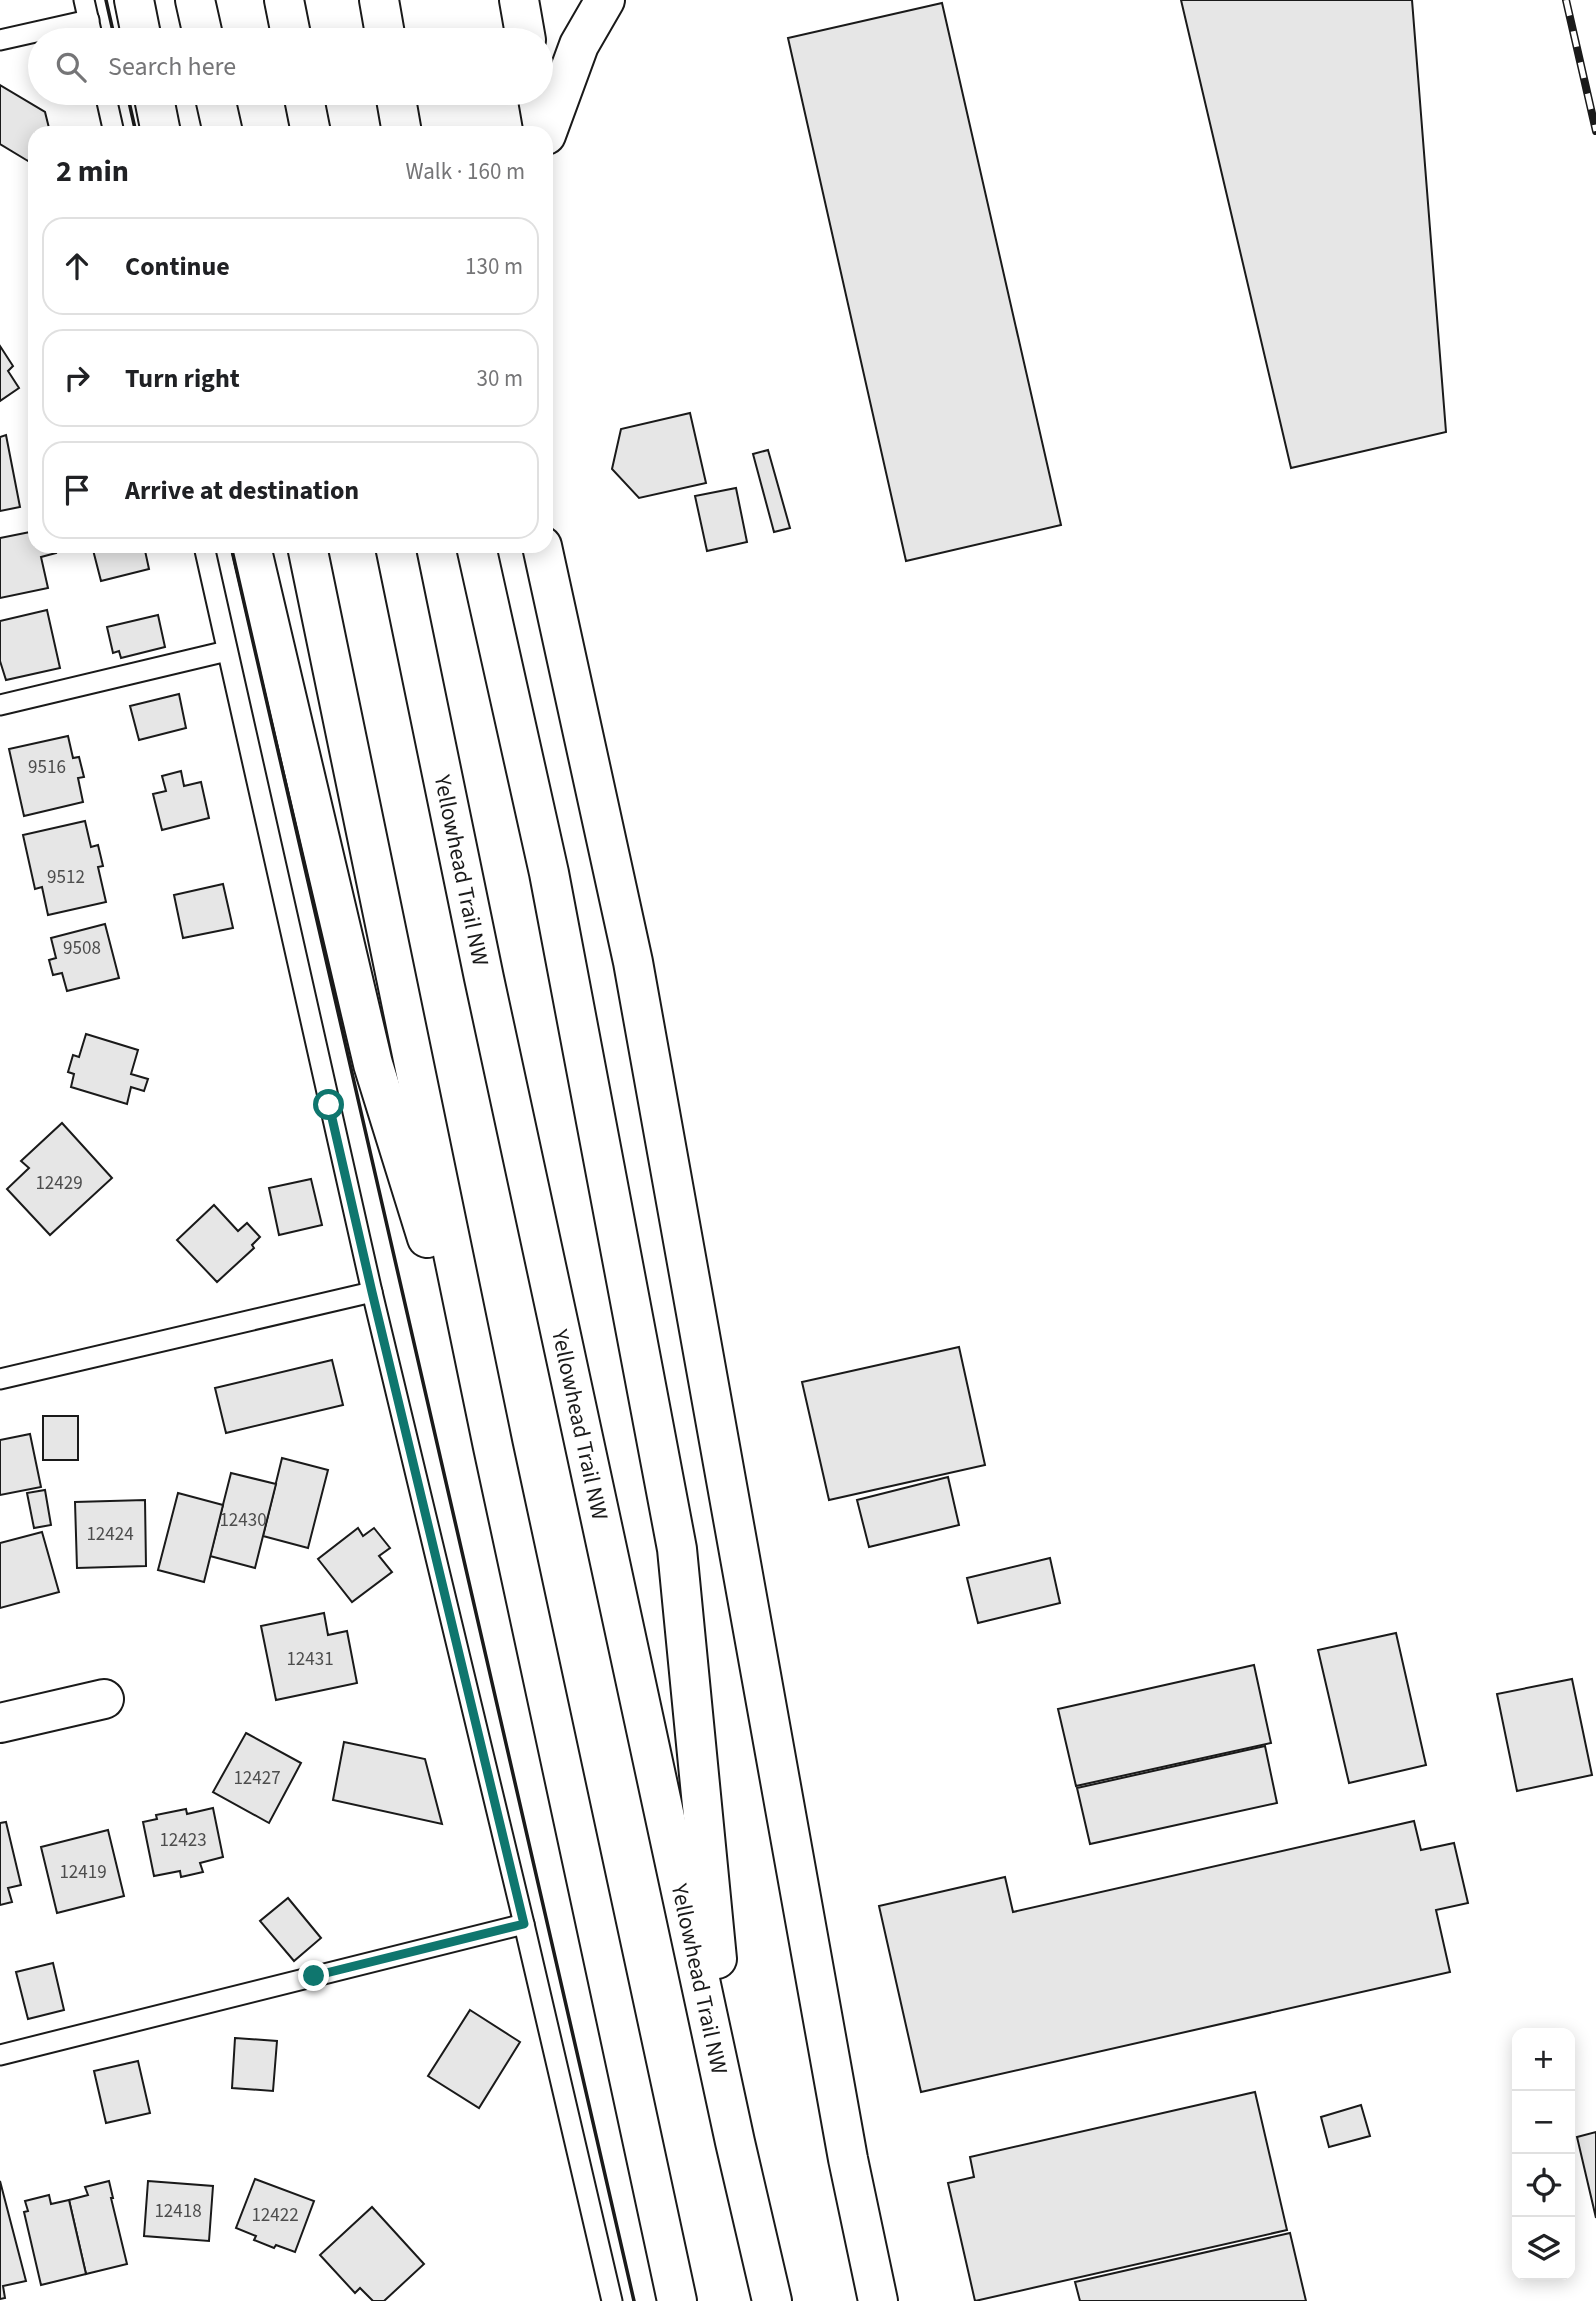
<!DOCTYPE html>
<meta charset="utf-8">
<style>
body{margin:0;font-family:"Source Sans 3",sans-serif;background:#f6f6f6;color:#202124}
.controls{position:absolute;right:21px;bottom:21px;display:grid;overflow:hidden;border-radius:14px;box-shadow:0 4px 18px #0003}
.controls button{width:63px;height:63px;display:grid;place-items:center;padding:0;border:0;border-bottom:2px solid #e0e0e0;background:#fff;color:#202124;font:35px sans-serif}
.stop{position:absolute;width:21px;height:21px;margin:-16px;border:5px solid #0f766e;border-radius:50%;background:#fff}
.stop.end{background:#0f766e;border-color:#fff;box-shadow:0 2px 7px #0008}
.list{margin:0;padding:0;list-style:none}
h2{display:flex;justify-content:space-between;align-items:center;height:91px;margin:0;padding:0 28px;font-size:30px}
h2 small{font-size:23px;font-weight:400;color:#757577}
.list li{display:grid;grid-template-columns:46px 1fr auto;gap:21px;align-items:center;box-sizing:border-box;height:98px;margin:0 14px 14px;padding:0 14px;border:2px solid #e0e0e0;border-radius:21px}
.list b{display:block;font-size:26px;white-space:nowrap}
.list em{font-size:23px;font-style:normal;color:#757577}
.icon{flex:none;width:38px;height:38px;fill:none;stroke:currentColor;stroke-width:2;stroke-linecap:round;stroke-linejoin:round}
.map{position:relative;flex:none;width:1596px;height:2301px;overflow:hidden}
.search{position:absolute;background:#fff;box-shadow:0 4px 18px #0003;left:28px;top:28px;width:525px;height:77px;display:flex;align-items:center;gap:18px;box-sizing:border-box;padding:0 24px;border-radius:38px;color:#757577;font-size:26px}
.panel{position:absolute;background:#fff;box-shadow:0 4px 18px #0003;left:28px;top:126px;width:525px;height:427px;border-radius:21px}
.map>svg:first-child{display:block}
</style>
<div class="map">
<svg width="1596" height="2301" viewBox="0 0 1596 2301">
<rect width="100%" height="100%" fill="#fff"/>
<!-- building -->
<g fill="#e6e6e6" stroke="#1a1a1a" stroke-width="2">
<path d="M 1181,0 L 1412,0 L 1446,432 L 1291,468 Z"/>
<path d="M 942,3 L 1061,525 L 906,561 L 788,38 Z"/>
<path d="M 0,85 L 45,112 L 49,128 L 46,133 L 35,133 L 35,150 L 28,161 L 0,144 Z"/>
<path d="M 0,346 L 13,366 L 8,371 L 19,388 L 0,401 Z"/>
<path d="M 690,413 L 706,483 L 639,498 L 612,469 L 621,429 Z"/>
<path d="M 6,435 L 20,507 L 0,511 L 0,437 Z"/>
<path d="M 768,450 L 790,528 L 774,532 L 753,454 Z"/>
<path d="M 736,488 L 747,542 L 707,551 L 695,496 Z"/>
<path d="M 35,531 L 35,546 L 54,546 L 56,553 L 41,557 L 48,588 L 0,598 L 0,538 Z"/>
<path d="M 92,546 L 144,546 L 149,569 L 101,581 Z"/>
<path d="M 47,610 L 60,668 L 6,680 L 0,661 L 0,621 Z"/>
<path d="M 158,615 L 165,647 L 121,658 L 119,651 L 113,653 L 107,627 Z"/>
<path d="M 179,694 L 186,728 L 139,740 L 130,706 Z"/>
<path d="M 68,736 L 73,758 L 79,757 L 84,777 L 78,778 L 83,802 L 24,816 L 9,749 Z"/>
<path d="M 181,771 L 184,786 L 201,782 L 209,818 L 162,830 L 153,794 L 166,791 L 162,776 Z"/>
<path d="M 85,821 L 91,847 L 98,845 L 103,866 L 98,867 L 106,902 L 48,915 L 42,887 L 35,889 L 23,835 Z"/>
<path d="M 223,884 L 233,928 L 183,938 L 174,895 Z"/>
<path d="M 105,924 L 119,978 L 67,991 L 62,973 L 53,975 L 49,960 L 56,958 L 51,938 Z"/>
<path d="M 86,1034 L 138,1050 L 131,1074 L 148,1079 L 144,1091 L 131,1087 L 127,1104 L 71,1087 L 74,1074 L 68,1072 L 73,1055 L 79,1057 Z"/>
<path d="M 62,1123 L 112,1178 L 50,1235 L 7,1189 L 29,1168 L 21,1161 Z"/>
<path d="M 311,1179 L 322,1225 L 279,1235 L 269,1188 Z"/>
<path d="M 214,1205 L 238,1231 L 247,1223 L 260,1237 L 252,1245 L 254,1248 L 217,1282 L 177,1240 Z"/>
<path d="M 959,1347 L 985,1465 L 829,1500 L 802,1382 Z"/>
<path d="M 332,1360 L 343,1405 L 226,1433 L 215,1388 Z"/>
<rect x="43" y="1416" width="35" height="44"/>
<path d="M 30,1434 L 41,1487 L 0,1495 L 0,1440 Z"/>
<path d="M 282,1458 L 328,1470 L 308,1548 L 263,1536 Z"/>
<path d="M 231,1473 L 276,1484 L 255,1568 L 210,1556 Z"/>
<path d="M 948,1477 L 959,1525 L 869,1547 L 857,1500 Z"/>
<path d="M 45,1490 L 51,1525 L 34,1528 L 27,1493 Z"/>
<path d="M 178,1493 L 223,1505 L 204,1582 L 158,1570 Z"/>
<path d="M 145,1500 L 146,1566 L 77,1568 L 75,1502 Z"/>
<path d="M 358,1528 L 363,1536 L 374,1528 L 390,1548 L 379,1556 L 392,1572 L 352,1602 L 318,1559 Z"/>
<path d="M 42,1532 L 59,1592 L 0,1608 L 0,1543 Z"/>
<path d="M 1050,1558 L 1060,1603 L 978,1623 L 967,1578 Z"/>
<path d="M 324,1613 L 328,1635 L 347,1631 L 357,1683 L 276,1700 L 261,1626 Z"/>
<path d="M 1396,1633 L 1426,1765 L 1349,1783 L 1318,1650 Z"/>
<path d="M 1254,1665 L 1271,1743 L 1076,1786 L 1058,1709 Z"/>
<path d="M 1572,1679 L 1592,1775 L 1517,1791 L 1497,1694 Z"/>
<path d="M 246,1733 L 301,1763 L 269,1823 L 213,1792 Z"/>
<path d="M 344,1742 L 425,1759 L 442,1824 L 333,1800 Z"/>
<path d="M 1265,1746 L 1277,1803 L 1090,1844 L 1077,1788 Z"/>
<path d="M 213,1808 L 223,1857 L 200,1863 L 203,1872 L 181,1877 L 180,1871 L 154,1876 L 143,1822 L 157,1819 L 156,1815 L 186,1809 L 187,1814 Z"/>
<path d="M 1414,1821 L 1421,1850 L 1454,1843 L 1468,1903 L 1436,1910 L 1450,1972 L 921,2092 L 879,1906 L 1005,1877 L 1013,1912 Z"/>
<path d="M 6,1822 L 21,1885 L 8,1888 L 12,1902 L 0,1905 L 0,1823 Z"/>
<path d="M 108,1830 L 124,1896 L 57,1913 L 41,1847 Z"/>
<path d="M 288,1898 L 321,1938 L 294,1961 L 260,1921 Z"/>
<path d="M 53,1963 L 64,2010 L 28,2019 L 16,1972 Z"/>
<path d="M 470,2010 L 520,2042 L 479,2108 L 428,2076 Z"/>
<path d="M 235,2038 L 277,2041 L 273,2091 L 232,2088 Z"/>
<path d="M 138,2061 L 150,2113 L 106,2123 L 94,2071 Z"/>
<path d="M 1255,2092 L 1287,2230 L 975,2301 L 948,2183 L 974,2177 L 970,2157 Z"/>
<path d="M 1361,2105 L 1370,2136 L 1329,2147 L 1321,2117 Z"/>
<path d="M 1596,2132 L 1596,2218 L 1577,2137 Z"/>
<path d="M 255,2179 L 314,2201 L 295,2252 L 276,2245 L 274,2248 L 254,2240 L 256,2236 L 236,2228 Z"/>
<path d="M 0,2181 L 26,2281 L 3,2286 L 5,2298 L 0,2299 Z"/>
<path d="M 109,2181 L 113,2198 L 111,2198 L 127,2264 L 86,2274 L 69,2200 L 88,2195 L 85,2187 Z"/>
<path d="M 148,2181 L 213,2186 L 209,2241 L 144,2236 Z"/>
<path d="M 49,2195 L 51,2204 L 69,2200 L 86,2274 L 41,2285 L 24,2212 L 28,2211 L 25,2201 Z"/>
<path d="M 372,2207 L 424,2264 L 384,2301 L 373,2301 L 360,2288 L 355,2293 L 320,2255 Z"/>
<path d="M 1290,2233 L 1306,2301 L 1080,2301 L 1075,2282 Z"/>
</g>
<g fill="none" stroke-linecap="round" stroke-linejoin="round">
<!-- lane casing -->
<g stroke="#1a1a1a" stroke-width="23">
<g id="lane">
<path d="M 84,0 L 93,40"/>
<path d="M 0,40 L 89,20"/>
<path d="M 105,93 L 114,133"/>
<path d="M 204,546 L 372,1292 L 524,1924 L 612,2301"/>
<path d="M 0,705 L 227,651"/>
<path d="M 0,1379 L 372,1292"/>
<path d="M 0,2055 L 524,1924"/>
</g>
</g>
<!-- street casing -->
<g stroke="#1a1a1a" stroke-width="42">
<g id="street">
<path d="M 546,135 L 579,45 L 605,0"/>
<path d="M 542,546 L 633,962 L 848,2159 L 878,2301"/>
<path d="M 0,1723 L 104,1699"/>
</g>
</g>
<!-- highway casing -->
<g stroke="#1a1a1a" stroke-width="42">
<g id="highway">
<path d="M 134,0 L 142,40"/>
<path d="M 195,0 L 204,40"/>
<path d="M 284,0 L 292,40"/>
<path d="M 379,0 L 386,40"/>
<path d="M 519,0 L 526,40"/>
<path d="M 153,93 L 161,133"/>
<path d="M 214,93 L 223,133"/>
<path d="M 303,93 L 311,133"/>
<path d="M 395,93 L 402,133"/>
<path d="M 537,93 L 544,133"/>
<path d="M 251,546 L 373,1064 L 427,1238"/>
<path d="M 307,546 L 493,1447 L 677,2301"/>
<path id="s1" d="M 395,546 L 484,978 L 735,2142 L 772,2301"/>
<path d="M 476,546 L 549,873 L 677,1549 L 717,1959"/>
</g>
</g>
<!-- lane -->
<use href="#lane" stroke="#fff" stroke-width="19"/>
<!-- street -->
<use href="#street" stroke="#fff" stroke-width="38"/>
<!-- highway -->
<use href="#highway" stroke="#fff" stroke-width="38"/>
<!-- rail casing -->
<g stroke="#1a1a1a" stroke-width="8">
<path id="rail" d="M 1566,0 L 1596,131"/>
</g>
<!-- rail -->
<use href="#rail" stroke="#fff" stroke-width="5" stroke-dasharray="16" stroke-linecap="butt"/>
<!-- wall -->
<g stroke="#1a1a1a" stroke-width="3.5">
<path d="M 106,0 L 115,40"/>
<path d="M 127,93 L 136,133"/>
<path d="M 231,546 L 634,2301"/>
</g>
</g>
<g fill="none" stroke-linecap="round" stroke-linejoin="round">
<!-- route -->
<path stroke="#0f766e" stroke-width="9" d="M 314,1976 L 524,1924 L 372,1292 L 329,1105"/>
</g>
<g text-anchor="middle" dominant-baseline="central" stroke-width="5" stroke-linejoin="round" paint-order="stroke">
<!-- number labels -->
<g font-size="19" fill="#4d4d4d">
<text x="47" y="767">9516</text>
<text x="66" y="877">9512</text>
<text x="82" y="948">9508</text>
<text x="59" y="1183">12429</text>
<text x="243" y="1520">12430</text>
<text x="110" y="1534">12424</text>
<text x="310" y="1659">12431</text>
<text x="257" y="1778">12427</text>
<text x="183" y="1840">12423</text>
<text x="83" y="1872">12419</text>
<text x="178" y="2211">12418</text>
<text x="275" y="2215">12422</text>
</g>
<!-- street labels -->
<g font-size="23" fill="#1a1a1a" stroke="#fff">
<text stroke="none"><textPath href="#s1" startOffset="331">Yellowhead Trail NW</textPath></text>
<text stroke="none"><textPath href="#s1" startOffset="898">Yellowhead Trail NW</textPath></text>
<text stroke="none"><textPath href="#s1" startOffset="1465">Yellowhead Trail NW</textPath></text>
</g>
</g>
</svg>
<div class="controls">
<button>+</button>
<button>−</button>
<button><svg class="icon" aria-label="locate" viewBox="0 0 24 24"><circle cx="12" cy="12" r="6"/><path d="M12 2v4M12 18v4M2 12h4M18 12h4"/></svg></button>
<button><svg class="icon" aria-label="layers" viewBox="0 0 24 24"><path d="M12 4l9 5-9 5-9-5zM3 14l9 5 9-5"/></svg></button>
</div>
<div class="stop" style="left:329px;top:1105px"></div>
<div class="stop end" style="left:314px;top:1976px"></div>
<div class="search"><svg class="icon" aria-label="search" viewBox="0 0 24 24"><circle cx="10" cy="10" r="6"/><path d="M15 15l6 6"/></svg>Search here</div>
<section class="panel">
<h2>2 min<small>Walk · 160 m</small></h2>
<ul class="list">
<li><svg class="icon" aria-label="ahead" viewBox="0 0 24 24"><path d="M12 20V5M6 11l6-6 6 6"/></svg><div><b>Continue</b></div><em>130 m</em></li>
<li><svg class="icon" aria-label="right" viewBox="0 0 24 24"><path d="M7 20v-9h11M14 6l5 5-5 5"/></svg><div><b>Turn right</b></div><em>30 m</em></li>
<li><svg class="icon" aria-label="arrive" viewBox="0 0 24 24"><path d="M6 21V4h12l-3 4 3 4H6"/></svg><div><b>Arrive at destination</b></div></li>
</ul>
</section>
</div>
